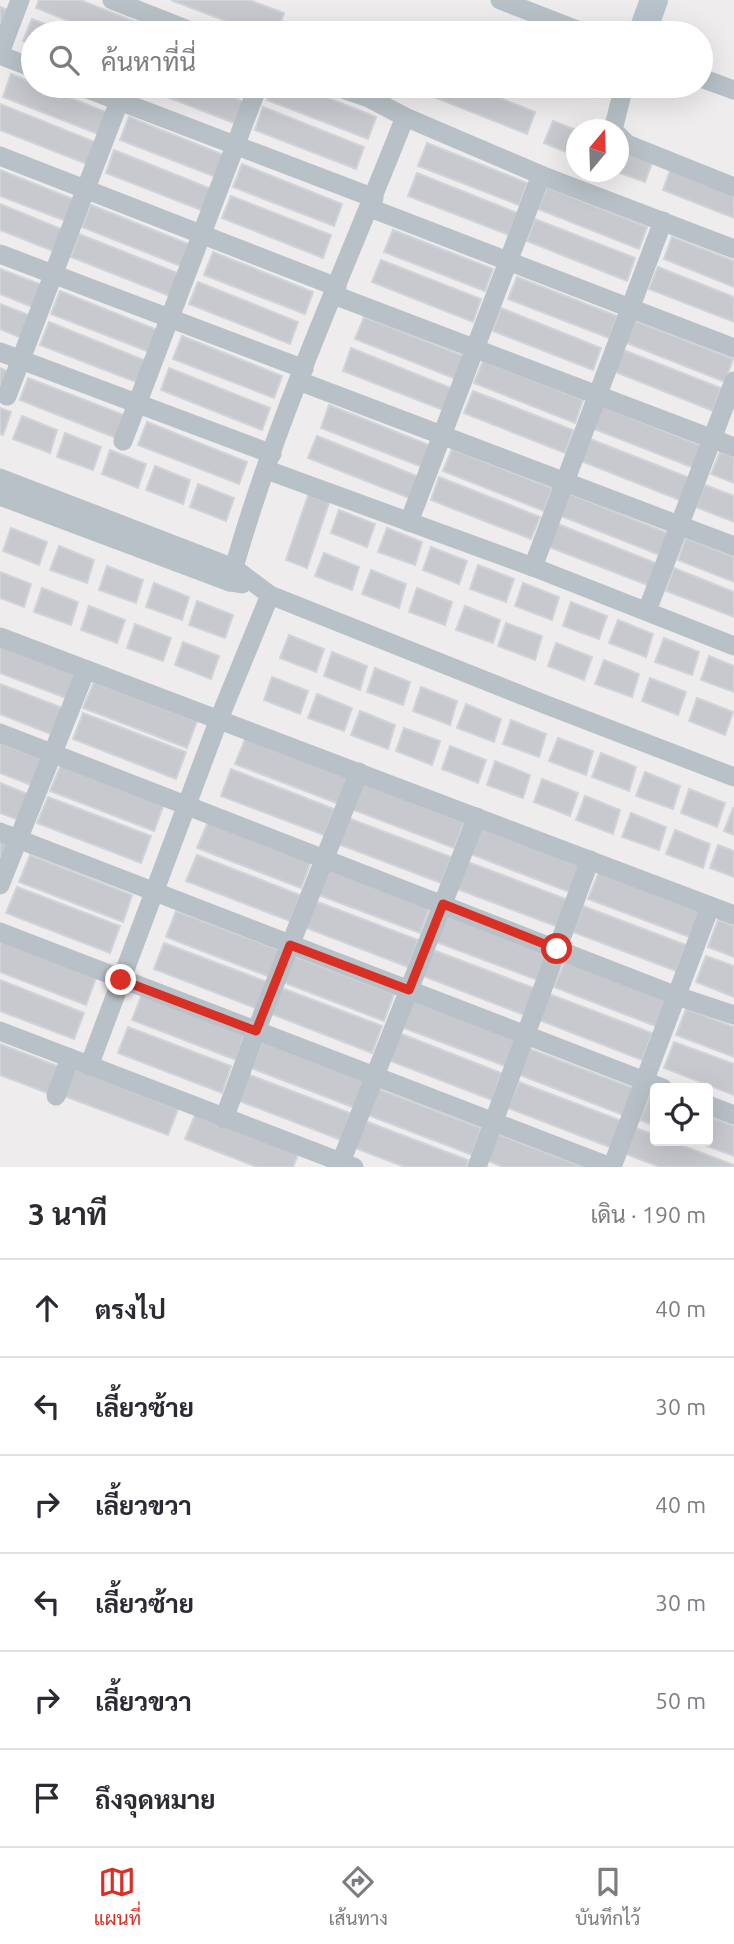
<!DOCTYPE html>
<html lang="th">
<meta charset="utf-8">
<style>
body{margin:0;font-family:Ubuntu,Sarabun,sans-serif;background:#f2f2f3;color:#2b2b33}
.controls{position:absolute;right:21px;bottom:21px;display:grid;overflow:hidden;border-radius:7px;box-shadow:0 7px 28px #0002}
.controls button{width:63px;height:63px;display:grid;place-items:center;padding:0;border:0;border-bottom:2px solid #e1e1e2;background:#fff;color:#2b2b33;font:35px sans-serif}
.compass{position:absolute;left:566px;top:119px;width:63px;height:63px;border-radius:50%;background:#fff;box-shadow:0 7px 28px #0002;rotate:19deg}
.stop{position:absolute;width:21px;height:21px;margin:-16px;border:5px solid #d93025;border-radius:50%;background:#fff}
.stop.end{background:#d93025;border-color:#fff;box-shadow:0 2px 7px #0008}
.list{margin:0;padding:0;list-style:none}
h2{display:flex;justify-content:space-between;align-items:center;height:91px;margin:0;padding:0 28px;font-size:30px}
h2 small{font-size:23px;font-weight:400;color:#7c7c81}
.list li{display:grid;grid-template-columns:46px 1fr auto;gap:21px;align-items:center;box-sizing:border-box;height:98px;padding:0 28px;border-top:2px solid #e1e1e2}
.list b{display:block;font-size:26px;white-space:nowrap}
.list em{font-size:23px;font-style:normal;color:#7c7c81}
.icon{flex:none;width:38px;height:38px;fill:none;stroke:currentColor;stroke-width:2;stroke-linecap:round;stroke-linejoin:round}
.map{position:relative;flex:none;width:734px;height:1167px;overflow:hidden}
.search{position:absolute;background:#fff;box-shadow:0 7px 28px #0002;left:21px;right:21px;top:21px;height:77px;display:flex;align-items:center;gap:18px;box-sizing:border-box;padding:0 24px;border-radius:38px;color:#7c7c81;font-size:26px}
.sheet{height:679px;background:#fff}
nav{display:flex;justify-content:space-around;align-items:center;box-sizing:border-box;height:98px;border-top:2px solid #e1e1e2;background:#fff;font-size:19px;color:#7c7c81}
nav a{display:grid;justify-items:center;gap:4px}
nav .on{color:#d93025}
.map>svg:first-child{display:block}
</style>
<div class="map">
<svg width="734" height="1167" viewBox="0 0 734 1167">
<rect width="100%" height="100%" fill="#eeecec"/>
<!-- building -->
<g fill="#c7c9ce" stroke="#d0d3d7" stroke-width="2">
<path d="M 39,0 L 80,0 L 144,25 L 142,33 L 99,33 L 36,8 Z"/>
<path d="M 171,0 L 249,0 L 284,13 L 277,33 L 257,33 Z"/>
<path d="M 0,7 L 11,11 L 0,33 Z"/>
<path d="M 32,19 L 68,33 L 33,33 L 33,45 L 23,41 Z"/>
<path d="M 303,22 L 332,33 L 298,33 Z"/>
<path d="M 11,74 L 33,83 L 33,86 L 40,86 L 111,114 L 103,136 L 3,97 Z"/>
<path d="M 139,86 L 204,86 L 247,103 L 239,125 Z"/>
<path d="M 229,86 L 254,86 L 251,94 Z"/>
<path d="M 273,86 L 298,86 L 376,117 L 368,139 L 267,100 Z"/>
<path d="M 429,86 L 469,86 L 535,112 L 527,134 L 426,94 Z"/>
<path d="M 0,104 L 100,144 L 92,166 L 0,130 Z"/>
<path d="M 263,107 L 364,147 L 356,169 L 255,130 Z"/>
<path d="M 129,117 L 229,157 L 221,179 L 120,140 Z"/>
<path d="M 553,121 L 576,130 L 576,156 L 544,143 Z"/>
<path d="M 427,143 L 527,183 L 519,205 L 418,166 Z"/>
<path d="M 618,146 L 653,160 L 645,182 L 617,172 Z"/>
<path d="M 114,150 L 214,190 L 206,212 L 106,173 Z"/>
<path d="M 242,164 L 342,204 L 334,226 L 233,187 Z"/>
<path d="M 671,168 L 734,193 L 734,218 L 663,190 Z"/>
<path d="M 0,170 L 78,201 L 71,223 L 0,196 Z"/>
<path d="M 417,173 L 517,213 L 509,235 L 408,196 Z"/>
<path d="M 547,187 L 647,227 L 639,249 L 538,209 Z"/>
<path d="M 231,196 L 331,235 L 323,258 L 222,218 Z"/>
<path d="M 0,204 L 66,231 L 58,253 L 0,230 Z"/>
<path d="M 91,205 L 191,245 L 183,267 L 82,227 Z"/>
<path d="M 535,219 L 635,258 L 627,281 L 527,241 Z"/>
<path d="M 393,230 L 493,269 L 485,291 L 384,252 Z"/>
<path d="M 79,234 L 180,274 L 172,297 L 71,257 Z"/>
<path d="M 672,237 L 734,261 L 734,287 L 664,259 Z"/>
<path d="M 213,252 L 313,292 L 305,314 L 204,275 Z"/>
<path d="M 381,260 L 481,299 L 473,322 L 372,282 Z"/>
<path d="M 658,267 L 734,297 L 734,322 L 649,289 Z"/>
<path d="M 0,269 L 45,286 L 37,309 L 0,294 Z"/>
<path d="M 517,277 L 617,316 L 609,338 L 508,299 Z"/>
<path d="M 198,282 L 298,322 L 290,344 L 189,304 Z"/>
<path d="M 60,291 L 160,331 L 152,353 L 51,314 Z"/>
<path d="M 0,304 L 34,317 L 26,340 L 0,329 Z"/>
<path d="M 501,308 L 601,348 L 593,370 L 493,331 Z"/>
<path d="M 364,317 L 464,356 L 456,379 L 355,339 Z"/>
<path d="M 633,320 L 733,359 L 725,382 L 624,342 Z"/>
<path d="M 49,322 L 149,362 L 141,384 L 40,345 Z"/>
<path d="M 182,336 L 282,376 L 274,398 L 173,359 Z"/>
<path d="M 351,348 L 451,388 L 443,410 L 343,371 Z"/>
<path d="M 621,349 L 721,388 L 713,411 L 613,371 Z"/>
<path d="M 483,361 L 583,400 L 575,423 L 474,383 Z"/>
<path d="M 0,368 L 9,372 L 0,393 Z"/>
<path d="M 169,368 L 270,408 L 262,430 L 161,390 Z"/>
<path d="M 28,378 L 129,417 L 121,440 L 20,400 Z"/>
<path d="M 473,391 L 573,430 L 565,453 L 464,413 Z"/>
<path d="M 329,405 L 429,445 L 422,467 L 321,428 Z"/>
<path d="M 602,406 L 702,446 L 694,468 L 594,429 Z"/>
<path d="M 0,408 L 11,412 L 3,435 L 0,434 Z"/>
<path d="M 22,416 L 57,430 L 50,453 L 13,439 Z"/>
<path d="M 147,422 L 247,462 L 239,484 L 138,445 Z"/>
<path d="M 65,433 L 101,447 L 93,470 L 57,457 Z"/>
<path d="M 317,436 L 417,476 L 409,498 L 308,458 Z"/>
<path d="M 590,439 L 690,478 L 682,501 L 581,461 Z"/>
<path d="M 452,449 L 552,488 L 544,511 L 443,471 Z"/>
<path d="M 110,450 L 146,464 L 138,488 L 102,474 Z"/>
<path d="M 720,452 L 734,457 L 734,483 L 711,474 Z"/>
<path d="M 155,466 L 190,480 L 183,504 L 146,490 Z"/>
<path d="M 439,477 L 540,517 L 531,539 L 431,500 Z"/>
<path d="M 198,484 L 234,498 L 226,521 L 190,507 Z"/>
<path d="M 705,485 L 734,496 L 734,522 L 696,507 Z"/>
<path d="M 309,493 L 330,500 L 307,568 L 286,560 Z"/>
<path d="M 570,494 L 670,534 L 662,556 L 561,516 Z"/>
<path d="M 339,510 L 375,524 L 367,547 L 331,533 Z"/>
<path d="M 558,524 L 658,564 L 650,586 L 549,547 Z"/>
<path d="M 11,528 L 47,542 L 39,565 L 3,551 Z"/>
<path d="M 387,528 L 422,542 L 415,565 L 378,552 Z"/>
<path d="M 686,538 L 734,557 L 734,582 L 678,560 Z"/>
<path d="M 59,546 L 94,560 L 87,583 L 50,570 Z"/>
<path d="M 431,547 L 467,561 L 459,584 L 423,570 Z"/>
<path d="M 324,553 L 359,567 L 352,590 L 315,576 Z"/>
<path d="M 478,565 L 514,579 L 506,602 L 470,589 Z"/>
<path d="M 107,566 L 143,580 L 136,603 L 99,590 Z"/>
<path d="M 674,568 L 734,592 L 734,617 L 666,591 Z"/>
<path d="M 371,570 L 406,584 L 399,608 L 362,594 Z"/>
<path d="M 0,572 L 31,584 L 24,607 L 0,598 Z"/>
<path d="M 154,583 L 189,597 L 182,620 L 146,607 Z"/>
<path d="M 523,583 L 559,597 L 552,620 L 515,606 Z"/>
<path d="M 42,588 L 78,602 L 71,625 L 34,612 Z"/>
<path d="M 417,588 L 452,602 L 445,625 L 409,612 Z"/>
<path d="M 197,601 L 233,615 L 225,638 L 189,625 Z"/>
<path d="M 571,602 L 607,616 L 599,639 L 563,626 Z"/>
<path d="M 89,606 L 125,620 L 117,643 L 81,630 Z"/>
<path d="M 465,606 L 500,620 L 493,643 L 456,630 Z"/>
<path d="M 618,620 L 653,634 L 646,657 L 609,643 Z"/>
<path d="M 506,623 L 542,636 L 535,660 L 498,646 Z"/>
<path d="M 135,624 L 171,638 L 163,661 L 127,648 Z"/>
<path d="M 289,635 L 324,649 L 316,672 L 280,658 Z"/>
<path d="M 664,638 L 699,652 L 692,675 L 655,662 Z"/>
<path d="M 0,642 L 80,673 L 71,700 L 0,673 Z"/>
<path d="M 183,642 L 219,656 L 211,679 L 175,665 Z"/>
<path d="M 556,643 L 592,657 L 584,680 L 548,666 Z"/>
<path d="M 332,652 L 367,666 L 360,690 L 324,676 Z"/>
<path d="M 709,656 L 734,666 L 734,692 L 701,680 Z"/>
<path d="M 604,660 L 639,674 L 632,697 L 595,684 Z"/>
<path d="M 375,668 L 410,682 L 403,705 L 367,692 Z"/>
<path d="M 272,677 L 308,691 L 300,714 L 264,700 Z"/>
<path d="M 650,678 L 686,692 L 678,715 L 642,701 Z"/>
<path d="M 94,682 L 197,721 L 187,748 L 83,708 Z"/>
<path d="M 0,684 L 68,710 L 58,737 L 0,714 Z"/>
<path d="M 421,687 L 457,701 L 450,725 L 413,711 Z"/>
<path d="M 317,694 L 352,708 L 344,731 L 308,718 Z"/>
<path d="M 697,698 L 733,712 L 725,735 L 689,721 Z"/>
<path d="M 466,704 L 501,719 L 494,742 L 457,728 Z"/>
<path d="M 360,711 L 395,725 L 388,749 L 351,735 Z"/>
<path d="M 83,713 L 186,752 L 176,779 L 73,739 Z"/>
<path d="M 511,720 L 546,734 L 539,757 L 503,744 Z"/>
<path d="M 404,728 L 440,741 L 432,765 L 396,751 Z"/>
<path d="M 246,737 L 349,777 L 339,804 L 235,764 Z"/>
<path d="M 558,738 L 593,751 L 586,775 L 549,761 Z"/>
<path d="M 0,743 L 46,760 L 36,787 L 0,773 Z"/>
<path d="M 450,746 L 486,760 L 478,783 L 442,769 Z"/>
<path d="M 601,753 L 636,767 L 629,791 L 592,777 Z"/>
<path d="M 495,761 L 530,775 L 523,798 L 487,785 Z"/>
<path d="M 61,765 L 164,804 L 154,831 L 50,791 Z"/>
<path d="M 231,769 L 334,809 L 324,835 L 221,796 Z"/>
<path d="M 645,772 L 680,786 L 673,809 L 636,796 Z"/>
<path d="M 542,779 L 578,793 L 570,816 L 534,802 Z"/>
<path d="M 361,782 L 464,822 L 454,848 L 351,809 Z"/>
<path d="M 0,783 L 33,796 L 24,822 L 0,813 Z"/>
<path d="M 689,789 L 725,803 L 717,827 L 681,813 Z"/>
<path d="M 585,796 L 620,810 L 613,834 L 576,820 Z"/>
<path d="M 48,797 L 151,836 L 141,863 L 37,823 Z"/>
<path d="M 733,808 L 734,808 L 734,835 L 724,831 Z"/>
<path d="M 631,813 L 666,827 L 659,850 L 622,837 Z"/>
<path d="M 348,818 L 451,857 L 441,883 L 338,844 Z"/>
<path d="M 208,822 L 311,861 L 301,888 L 197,848 Z"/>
<path d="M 478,827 L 581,866 L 572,893 L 468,853 Z"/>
<path d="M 675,830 L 710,844 L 703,868 L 666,854 Z"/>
<path d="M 0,841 L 14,846 L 0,871 Z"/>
<path d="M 718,845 L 734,851 L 734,877 L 710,868 Z"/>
<path d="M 30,855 L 132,895 L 123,922 L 19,882 Z"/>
<path d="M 197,855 L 300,895 L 290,921 L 186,881 Z"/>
<path d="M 468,862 L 571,901 L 561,928 L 457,889 Z"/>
<path d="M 327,867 L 430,906 L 420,933 L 316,894 Z"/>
<path d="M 599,872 L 702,911 L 692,938 L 588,899 Z"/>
<path d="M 17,887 L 120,926 L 110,953 L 6,913 Z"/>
<path d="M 315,901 L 418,940 L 408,967 L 304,927 Z"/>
<path d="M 583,906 L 686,945 L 676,971 L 573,932 Z"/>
<path d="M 176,911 L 279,950 L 270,977 L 166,937 Z"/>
<path d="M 446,915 L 549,955 L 540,981 L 436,942 Z"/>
<path d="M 718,920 L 734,926 L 734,957 L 708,947 Z"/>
<path d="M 0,941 L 96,978 L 86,1005 L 0,972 Z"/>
<path d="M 164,943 L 267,982 L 258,1009 L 154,969 Z"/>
<path d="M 433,950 L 536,989 L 527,1016 L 423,976 Z"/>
<path d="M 291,955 L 394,994 L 384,1021 L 280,981 Z"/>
<path d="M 706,956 L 734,966 L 734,997 L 696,982 Z"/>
<path d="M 565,961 L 668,1000 L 658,1027 L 554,987 Z"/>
<path d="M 0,980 L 84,1013 L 74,1039 L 0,1011 Z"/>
<path d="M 279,987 L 382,1026 L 372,1053 L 269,1013 Z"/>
<path d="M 142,994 L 245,1033 L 236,1060 L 132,1020 Z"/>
<path d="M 549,994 L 652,1033 L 642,1060 L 539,1020 Z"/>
<path d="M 412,1000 L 515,1039 L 505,1066 L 401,1027 Z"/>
<path d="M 686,1009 L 734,1027 L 734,1057 L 676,1035 Z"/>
<path d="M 128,1027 L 231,1066 L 222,1093 L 118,1053 Z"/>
<path d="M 399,1033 L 501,1073 L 492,1100 L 388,1060 Z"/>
<path d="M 262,1042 L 365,1081 L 355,1108 L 251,1068 Z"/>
<path d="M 674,1042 L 734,1064 L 734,1095 L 664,1068 Z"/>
<path d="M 0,1044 L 60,1067 L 50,1094 L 0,1075 Z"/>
<path d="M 530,1049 L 633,1088 L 623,1115 L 520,1075 Z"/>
<path d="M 75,1069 L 178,1109 L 168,1135 L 64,1096 Z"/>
<path d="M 247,1074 L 350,1113 L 341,1140 L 237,1100 Z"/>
<path d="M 519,1082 L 622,1121 L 612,1148 L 508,1108 Z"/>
<path d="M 378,1089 L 481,1128 L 472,1155 L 368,1115 Z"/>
<path d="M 651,1094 L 655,1096 L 655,1126 L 640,1120 Z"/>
<path d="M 196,1113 L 299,1152 L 293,1167 L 257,1167 L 185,1139 Z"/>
<path d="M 708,1116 L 734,1126 L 734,1156 L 693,1141 L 708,1141 Z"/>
<path d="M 365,1121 L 468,1160 L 466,1167 L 405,1167 L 355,1148 Z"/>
<path d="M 636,1128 L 655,1135 L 655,1141 L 670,1141 L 734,1165 L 734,1167 L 660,1167 L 626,1154 Z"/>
<path d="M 497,1134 L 583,1167 L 503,1167 L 486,1160 Z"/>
</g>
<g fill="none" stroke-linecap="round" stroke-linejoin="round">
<!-- street -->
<g stroke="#b8c1c7" stroke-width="19">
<path d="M 112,0 L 196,33"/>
<path d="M 500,0 L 585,33"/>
<path d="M 146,33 L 152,16"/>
<path d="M 0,53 L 20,0"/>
<path d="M 0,55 L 33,68"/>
<path d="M 701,78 L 734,90"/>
<path d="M 80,86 L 374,198"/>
<path d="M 334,86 L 369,98 L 405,117 L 541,175 L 734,249"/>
<path d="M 613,130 L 624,86"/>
<path d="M 618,135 L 627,144 L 734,187"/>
<path d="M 0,156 L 337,287"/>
<path d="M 370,208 L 734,348"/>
<path d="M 0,254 L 304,369"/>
<path d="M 334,295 L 734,447"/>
<path d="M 0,352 L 272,454"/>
<path d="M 299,381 L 734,546"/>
<path d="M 7,396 L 125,86"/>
<path d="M 123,441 L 258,86"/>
<path d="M 267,470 L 533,567 L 734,646"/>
<path d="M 0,478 L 234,568 L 270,595 L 544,704 L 734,777"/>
<path d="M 0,496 L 230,582 L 242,584"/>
<path d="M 409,522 L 541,175"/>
<path d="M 533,567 L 663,221"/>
<path d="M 230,582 C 273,424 345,270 405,117"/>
<path d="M 647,611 L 734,381"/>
<path d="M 0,637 L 734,915"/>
<path d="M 0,733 L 677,996 L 734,1015"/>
<path d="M 0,832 L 663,1088"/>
<path d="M 0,885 L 86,670"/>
<path d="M 0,932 L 611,1167"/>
<path d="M 0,1031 L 354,1167"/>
<path d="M 89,1066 L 219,719 L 270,595"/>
<path d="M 56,1096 L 70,1058"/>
<path d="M 708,1105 L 734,1115"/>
<path d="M 224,1119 L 256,1031 L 359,772"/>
<path d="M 341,1162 L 477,817"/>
<path d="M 477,1167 L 590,860"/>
<path d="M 612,1167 L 710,907"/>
</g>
<!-- secondary -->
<path stroke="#b9c3cc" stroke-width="28" d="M 642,33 L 654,0"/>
</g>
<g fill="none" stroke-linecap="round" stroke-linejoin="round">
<!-- route -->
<path stroke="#d93025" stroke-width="9" d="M 121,980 L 256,1031 L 290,945 L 409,990 L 443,904 L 557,949"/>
</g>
</svg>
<div class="controls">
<button><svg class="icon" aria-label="locate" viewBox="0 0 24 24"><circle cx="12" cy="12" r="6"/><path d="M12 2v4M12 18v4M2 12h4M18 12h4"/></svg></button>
</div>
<svg class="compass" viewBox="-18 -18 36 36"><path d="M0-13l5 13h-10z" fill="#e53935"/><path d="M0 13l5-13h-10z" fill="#7c7c81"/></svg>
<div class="stop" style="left:557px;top:949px"></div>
<div class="stop end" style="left:121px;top:980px"></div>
<div class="search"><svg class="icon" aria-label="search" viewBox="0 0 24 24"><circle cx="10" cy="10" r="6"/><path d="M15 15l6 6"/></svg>ค้นหาที่นี่</div>
</div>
<section class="sheet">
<h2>3 นาที<small>เดิน · 190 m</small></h2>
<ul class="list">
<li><svg class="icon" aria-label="ahead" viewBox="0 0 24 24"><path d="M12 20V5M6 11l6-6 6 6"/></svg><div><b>ตรงไป</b></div><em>40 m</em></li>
<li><svg class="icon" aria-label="left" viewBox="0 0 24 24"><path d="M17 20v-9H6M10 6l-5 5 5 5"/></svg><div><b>เลี้ยวซ้าย</b></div><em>30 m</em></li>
<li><svg class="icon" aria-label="right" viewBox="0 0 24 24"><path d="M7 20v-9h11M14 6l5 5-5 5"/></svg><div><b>เลี้ยวขวา</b></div><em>40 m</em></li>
<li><svg class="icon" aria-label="left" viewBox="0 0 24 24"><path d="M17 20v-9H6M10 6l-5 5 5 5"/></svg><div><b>เลี้ยวซ้าย</b></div><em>30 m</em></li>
<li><svg class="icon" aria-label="right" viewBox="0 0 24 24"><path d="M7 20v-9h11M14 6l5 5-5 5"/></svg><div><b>เลี้ยวขวา</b></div><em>50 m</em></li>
<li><svg class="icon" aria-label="arrive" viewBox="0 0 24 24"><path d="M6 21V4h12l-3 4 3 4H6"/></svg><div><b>ถึงจุดหมาย</b></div></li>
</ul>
</section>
<nav>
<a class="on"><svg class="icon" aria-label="map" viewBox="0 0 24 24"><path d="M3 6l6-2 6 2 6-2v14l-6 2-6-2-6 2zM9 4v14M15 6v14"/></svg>แผนที่</a>
<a><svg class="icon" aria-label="directions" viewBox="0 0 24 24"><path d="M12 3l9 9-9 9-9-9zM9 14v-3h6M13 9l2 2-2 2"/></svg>เส้นทาง</a>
<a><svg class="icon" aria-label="saved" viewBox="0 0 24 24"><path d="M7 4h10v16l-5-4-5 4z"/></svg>บันทึกไว้</a>
</nav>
